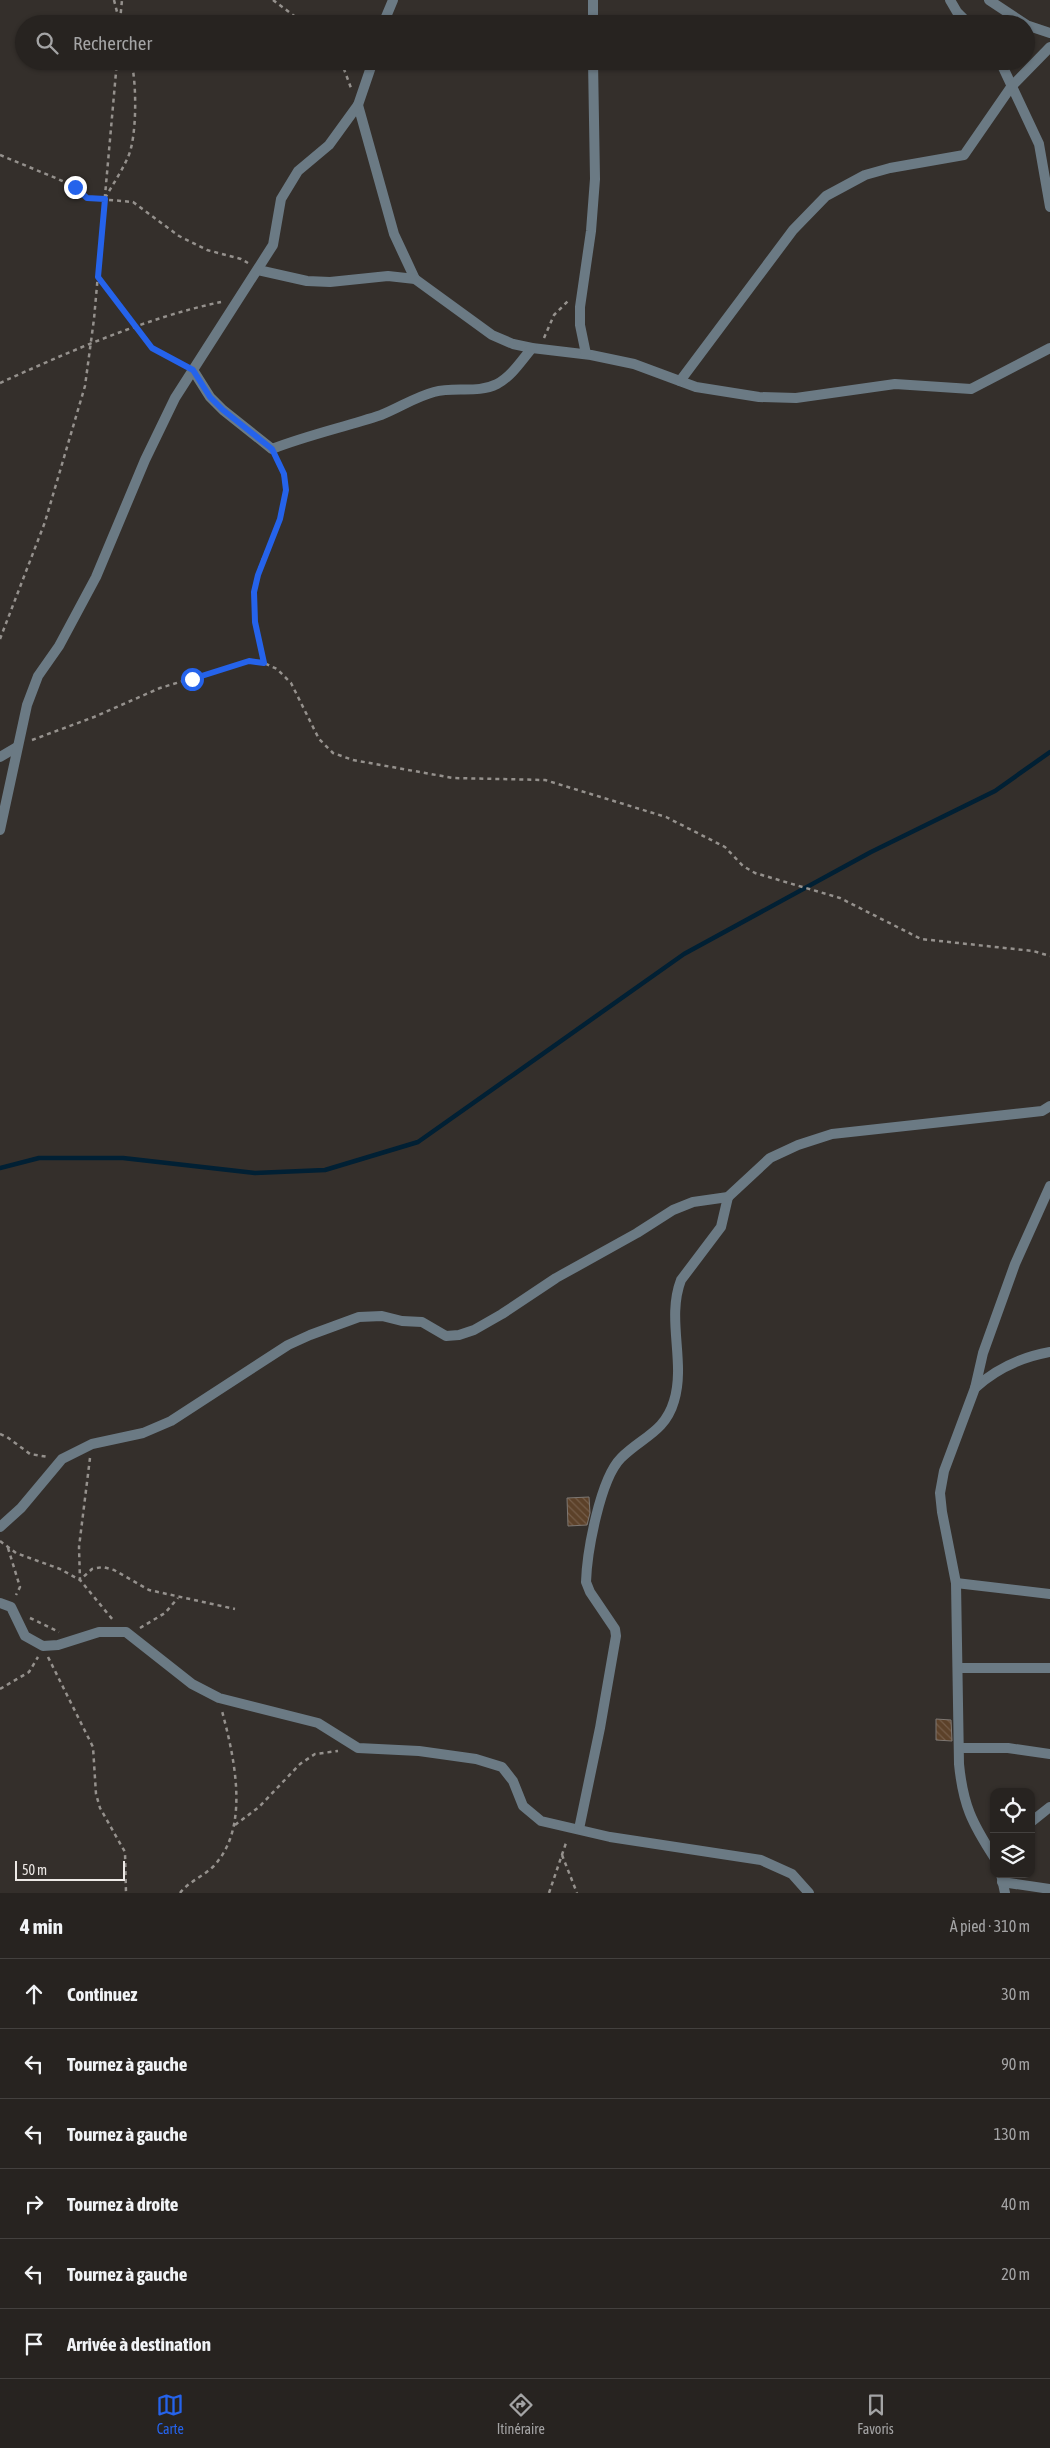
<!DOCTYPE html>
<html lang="fr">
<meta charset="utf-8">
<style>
body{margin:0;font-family:"Asap Condensed",sans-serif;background:#332f2d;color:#f1f3f6}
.controls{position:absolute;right:15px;bottom:15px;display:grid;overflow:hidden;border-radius:10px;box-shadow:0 1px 4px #0004}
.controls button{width:45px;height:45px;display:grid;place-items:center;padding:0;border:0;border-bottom:1px solid #43403e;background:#272320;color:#f1f3f6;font:25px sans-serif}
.scale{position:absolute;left:15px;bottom:12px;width:110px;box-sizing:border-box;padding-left:5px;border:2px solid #ede9e6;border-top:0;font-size:14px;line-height:18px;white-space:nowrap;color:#ede9e6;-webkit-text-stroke:4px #342f2b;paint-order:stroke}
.stop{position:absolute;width:15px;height:15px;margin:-11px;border:4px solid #2563eb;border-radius:50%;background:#fff}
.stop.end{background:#2563eb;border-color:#fff;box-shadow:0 1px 5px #0008}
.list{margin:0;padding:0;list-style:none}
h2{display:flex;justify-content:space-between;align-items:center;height:65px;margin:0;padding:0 20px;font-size:21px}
h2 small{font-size:16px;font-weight:400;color:#a4a4a5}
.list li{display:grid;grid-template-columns:32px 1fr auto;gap:15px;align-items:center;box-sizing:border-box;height:70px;padding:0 20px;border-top:1px solid #43403e}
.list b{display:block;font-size:19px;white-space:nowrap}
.list em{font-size:16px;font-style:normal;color:#a4a4a5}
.icon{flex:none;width:28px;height:28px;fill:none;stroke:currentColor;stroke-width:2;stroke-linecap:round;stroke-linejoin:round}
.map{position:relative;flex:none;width:1050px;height:1893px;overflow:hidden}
.search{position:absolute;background:#272320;box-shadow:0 1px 4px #0004;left:15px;right:15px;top:15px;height:55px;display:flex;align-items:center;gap:12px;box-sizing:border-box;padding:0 18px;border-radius:28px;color:#a4a4a5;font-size:19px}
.sheet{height:485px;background:#272320}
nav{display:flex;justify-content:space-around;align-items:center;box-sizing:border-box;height:70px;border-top:1px solid #43403e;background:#272320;font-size:14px;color:#a4a4a5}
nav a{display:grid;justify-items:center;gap:2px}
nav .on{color:#2563eb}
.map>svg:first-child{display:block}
</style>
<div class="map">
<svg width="1050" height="1893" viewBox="0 0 1050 1893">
<defs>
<pattern id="building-back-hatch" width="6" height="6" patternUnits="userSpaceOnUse" patternTransform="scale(1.25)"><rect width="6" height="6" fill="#5c4129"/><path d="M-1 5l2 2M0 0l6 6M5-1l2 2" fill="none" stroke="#745c48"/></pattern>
</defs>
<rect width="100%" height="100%" fill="#342f2b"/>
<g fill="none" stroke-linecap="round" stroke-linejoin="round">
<!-- stream -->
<path stroke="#012034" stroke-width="4.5" d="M 0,1168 L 39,1158 L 123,1158 L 255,1173 L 325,1170 L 418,1142 L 684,954 L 871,852 L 995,791 L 1050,752"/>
</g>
<!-- building -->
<g fill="url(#building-back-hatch)" stroke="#7d7772">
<path d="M 589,1497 L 590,1513 L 587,1525 L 568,1526 L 567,1498 Z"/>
<path d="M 936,1719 L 951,1720 L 952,1741 L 936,1740 Z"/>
</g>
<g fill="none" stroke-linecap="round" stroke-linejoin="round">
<!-- path -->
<g stroke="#95918d" stroke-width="2.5" stroke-dasharray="4 4" stroke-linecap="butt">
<path d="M 114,0 L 120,24"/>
<path d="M 273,0 L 305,24"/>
<path d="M 120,21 L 122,0"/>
<path d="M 341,61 L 351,88"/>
<path d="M 0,155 L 58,179 L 75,187 L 87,198 L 133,202 L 179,236 L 207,250 L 241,259 L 248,263"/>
<path d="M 105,198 C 113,184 122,171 128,157 C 137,138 137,82 131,61"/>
<path d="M 98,277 L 152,348 L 183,365"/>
<path d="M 544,338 L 554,315 L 568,301"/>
<path d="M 0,383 C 68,352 148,317 221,302"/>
<path d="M 0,639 L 45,522 L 85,386 L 94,319 L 117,61"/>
<path d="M 264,663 C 259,640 251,615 254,591 C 260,543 300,512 278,460"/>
<path d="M 32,740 L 94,717 L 160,688 L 249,661 L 264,663 L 277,669 L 291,683 L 319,739 L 333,753 L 353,760 L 453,778 L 545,780 L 666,817 L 725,847 L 743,866 L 755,873 L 840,898 L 921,939 L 1033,951 L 1050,956"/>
<path d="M 0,1434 L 7,1437 L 30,1454 L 48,1457"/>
<path d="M 90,1458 L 79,1547 L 80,1580 L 92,1569 L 103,1567 L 114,1570 L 149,1590 L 235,1609"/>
<path d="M 0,1541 L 16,1553 L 60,1569 L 80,1580 L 113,1620"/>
<path d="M 8,1548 L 20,1587 L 16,1595"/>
<path d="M 30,1618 L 59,1632"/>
<path d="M 140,1628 L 165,1613 L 178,1598"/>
<path d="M 48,1657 L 93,1747 L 96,1794 L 100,1808 L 125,1852 L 126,1893"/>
<path d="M 0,1689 L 29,1672 L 38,1657"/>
<path d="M 235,1825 L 259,1807 L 300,1764 L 315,1754 L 338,1751"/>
<path d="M 562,1855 L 577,1893"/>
<path d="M 180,1893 C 191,1879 208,1875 218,1861 C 249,1822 234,1756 222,1711"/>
<path d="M 549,1893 L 567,1840"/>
</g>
<!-- street -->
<g stroke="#6b7a84" stroke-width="10">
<path d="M 950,0 L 957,12 L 969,24"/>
<path d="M 989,0 L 1025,24"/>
<path d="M 383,24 L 393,0"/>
<path d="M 593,24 L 593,0"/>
<path d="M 1026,25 L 1050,33"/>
<path d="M 1000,61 L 1039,144 L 1050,207"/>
<path d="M 358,105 L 394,234 L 415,279"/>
<path d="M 258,270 L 307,281 L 330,282 L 388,276 L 415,279 L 492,335 L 513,344 L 532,348 L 591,355 L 634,364 L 696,387 L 759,397 L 796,398 L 895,384 L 971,389 L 1050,348"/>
<path d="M 586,354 L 580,325 L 580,307 L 591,231 L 595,179 L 593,61"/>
<path d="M 193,370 L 210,397 L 223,410 L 272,449 C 308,435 345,427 381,415 C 399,408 415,397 434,392 C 455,386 477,394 497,384 C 511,377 522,360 532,348"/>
<path d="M 680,381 L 793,230 L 826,196 L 865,175 L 890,168 L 964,155 L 1011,87 L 1050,47"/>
<path d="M 0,757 L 17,747"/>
<path d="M 0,830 L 27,705 L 38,676 L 59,646 L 96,577 L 145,460 L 175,398 L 273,245 L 281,199 L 298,171 L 329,145 L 358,105 L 373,61"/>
<path d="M 975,1388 C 996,1369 1022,1357 1050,1352"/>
<path d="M 0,1527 L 21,1508 L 62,1459 L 92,1444 L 143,1433 L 171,1421 L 288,1345 L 310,1335 L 359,1317 L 382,1316 L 402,1321 L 422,1322 L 446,1336 L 459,1335 L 474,1330 L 502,1314 L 556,1278 L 637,1233 L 673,1210 L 693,1202 L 728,1197 L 770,1158 L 798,1145 L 832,1134 L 1042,1111 L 1050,1106"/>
<path d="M 956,1583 L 1050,1594"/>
<path d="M 0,1603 L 11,1607 L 25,1636 L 43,1646 L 58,1645 L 99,1632 L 126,1632 L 192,1684 L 219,1698 L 318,1723 L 358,1748 L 419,1751 L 476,1759 L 502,1767 L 513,1781 L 523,1806 L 541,1821 L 610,1837 L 761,1860 L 792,1874 L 809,1893"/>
<path d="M 958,1668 L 1050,1668"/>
<path d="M 960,1748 L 1008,1748 L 1050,1754"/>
<path d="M 1031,1822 L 1050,1807"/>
<path d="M 579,1829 L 600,1728 L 616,1636 L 615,1629 L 590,1592 L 586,1582 C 587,1552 600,1479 621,1458 C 642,1437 665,1432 674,1401 C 686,1362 666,1319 681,1280 L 721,1227 L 728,1197"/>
<path d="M 994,1857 C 972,1823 963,1805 959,1764 L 956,1583 L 942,1512 L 940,1493 L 944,1471 L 975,1388 L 983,1353 L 1015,1264 L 1050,1186"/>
<path d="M 1001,1874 L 1005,1893"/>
<path d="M 1002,1882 L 1050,1889"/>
</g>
</g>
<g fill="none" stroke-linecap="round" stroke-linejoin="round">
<!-- route -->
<path stroke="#2563eb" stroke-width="6" d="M 75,187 L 87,198 L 105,199 L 98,277 L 152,348 L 193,370 L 210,397 L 223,410 L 272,449 L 284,474 L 286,490 L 280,519 L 258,575 L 254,592 L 255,622 L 264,663 L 249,661 L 192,679"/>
</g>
</svg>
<div class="controls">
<button><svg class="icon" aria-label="locate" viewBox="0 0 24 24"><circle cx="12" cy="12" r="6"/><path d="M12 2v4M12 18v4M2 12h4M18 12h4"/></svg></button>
<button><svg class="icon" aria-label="layers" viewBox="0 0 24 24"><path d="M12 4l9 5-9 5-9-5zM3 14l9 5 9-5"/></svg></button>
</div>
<div class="scale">50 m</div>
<div class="stop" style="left:192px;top:679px"></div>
<div class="stop end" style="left:75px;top:187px"></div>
<div class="search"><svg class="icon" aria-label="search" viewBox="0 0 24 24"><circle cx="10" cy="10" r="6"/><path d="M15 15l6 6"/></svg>Rechercher</div>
</div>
<section class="sheet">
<h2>4 min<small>À pied · 310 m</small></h2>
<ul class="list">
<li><svg class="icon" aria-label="ahead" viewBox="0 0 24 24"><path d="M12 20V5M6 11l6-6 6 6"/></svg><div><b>Continuez</b></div><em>30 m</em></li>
<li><svg class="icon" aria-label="left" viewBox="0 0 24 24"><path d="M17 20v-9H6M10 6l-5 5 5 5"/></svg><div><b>Tournez à gauche</b></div><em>90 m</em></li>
<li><svg class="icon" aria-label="left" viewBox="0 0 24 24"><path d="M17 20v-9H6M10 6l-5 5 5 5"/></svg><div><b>Tournez à gauche</b></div><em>130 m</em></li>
<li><svg class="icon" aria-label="right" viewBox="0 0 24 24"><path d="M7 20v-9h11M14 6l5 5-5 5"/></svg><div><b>Tournez à droite</b></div><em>40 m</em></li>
<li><svg class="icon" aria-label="left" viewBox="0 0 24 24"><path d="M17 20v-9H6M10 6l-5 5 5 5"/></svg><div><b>Tournez à gauche</b></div><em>20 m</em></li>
<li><svg class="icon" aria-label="arrive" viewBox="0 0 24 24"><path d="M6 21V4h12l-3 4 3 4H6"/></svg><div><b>Arrivée à destination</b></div></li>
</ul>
</section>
<nav>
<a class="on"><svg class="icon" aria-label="map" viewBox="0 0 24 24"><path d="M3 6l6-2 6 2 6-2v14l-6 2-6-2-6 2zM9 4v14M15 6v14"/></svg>Carte</a>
<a><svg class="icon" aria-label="directions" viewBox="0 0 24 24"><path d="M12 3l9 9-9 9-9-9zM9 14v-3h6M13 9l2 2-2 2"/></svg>Itinéraire</a>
<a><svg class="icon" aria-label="saved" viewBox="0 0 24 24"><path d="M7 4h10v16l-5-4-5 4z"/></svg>Favoris</a>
</nav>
